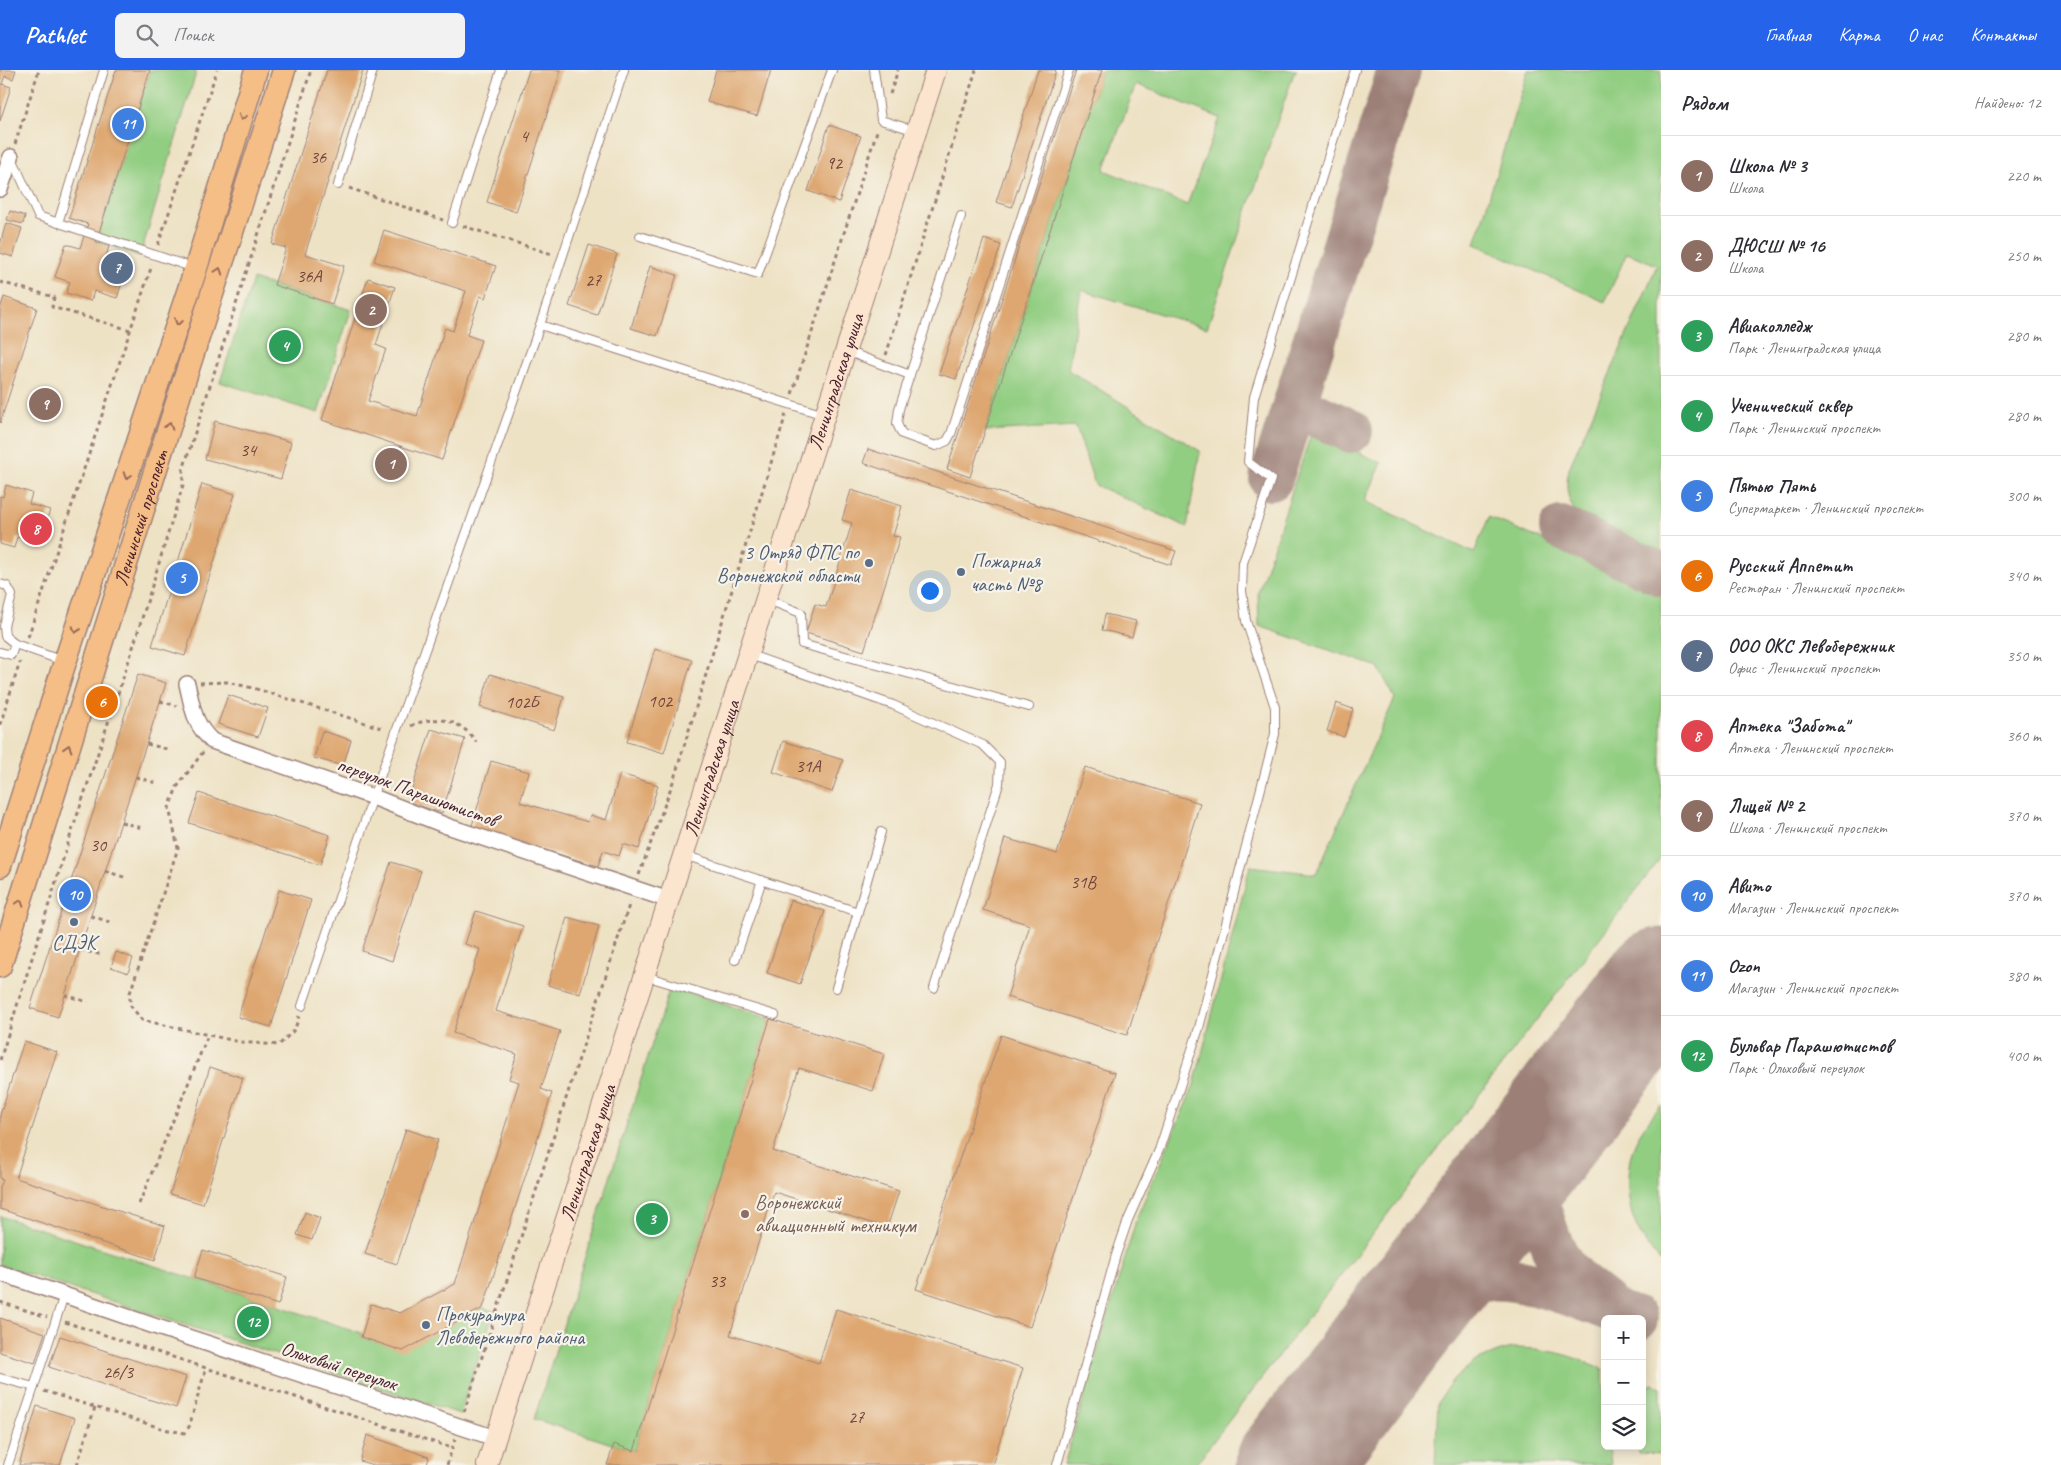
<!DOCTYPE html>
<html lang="ru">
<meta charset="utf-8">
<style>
body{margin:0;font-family:Caveat,sans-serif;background:#f2f2f3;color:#2b2b33}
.controls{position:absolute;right:15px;bottom:15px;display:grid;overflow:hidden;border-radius:8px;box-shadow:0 2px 12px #0003}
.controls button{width:45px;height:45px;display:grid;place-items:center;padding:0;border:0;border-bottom:1px solid #e1e1e2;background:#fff;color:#2b2b33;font:25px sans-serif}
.you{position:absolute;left:929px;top:520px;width:18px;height:18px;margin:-12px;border:4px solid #fff;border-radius:50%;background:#1a73e8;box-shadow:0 0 0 8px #1a73e833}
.badge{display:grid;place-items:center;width:32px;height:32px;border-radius:50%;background:#2563eb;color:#fff;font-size:16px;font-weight:700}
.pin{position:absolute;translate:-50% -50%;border:2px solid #fff;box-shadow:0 1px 5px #0006}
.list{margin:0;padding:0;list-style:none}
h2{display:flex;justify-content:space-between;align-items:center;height:65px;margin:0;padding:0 20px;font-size:21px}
h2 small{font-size:16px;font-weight:400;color:#7c7c81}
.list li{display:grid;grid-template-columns:32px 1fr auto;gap:15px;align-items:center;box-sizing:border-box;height:80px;padding:0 20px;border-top:1px solid #e1e1e2}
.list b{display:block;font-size:19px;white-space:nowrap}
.list p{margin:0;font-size:16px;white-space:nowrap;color:#7c7c81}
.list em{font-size:16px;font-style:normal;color:#7c7c81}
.icon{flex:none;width:28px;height:28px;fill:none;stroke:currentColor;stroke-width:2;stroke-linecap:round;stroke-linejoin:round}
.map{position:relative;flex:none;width:1661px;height:1395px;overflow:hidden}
header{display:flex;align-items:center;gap:30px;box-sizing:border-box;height:70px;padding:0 25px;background:#2563eb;color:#fff}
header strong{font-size:24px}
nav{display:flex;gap:28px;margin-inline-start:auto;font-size:18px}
.search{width:350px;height:45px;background:#f2f2f3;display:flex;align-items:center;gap:12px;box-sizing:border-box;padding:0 18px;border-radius:8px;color:#7c7c81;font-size:19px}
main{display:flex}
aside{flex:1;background:#fff}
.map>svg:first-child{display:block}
</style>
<header>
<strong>Pathlet</strong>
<div class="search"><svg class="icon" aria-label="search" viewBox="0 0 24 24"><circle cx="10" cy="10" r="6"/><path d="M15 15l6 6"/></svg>Поиск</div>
<nav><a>Главная</a><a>Карта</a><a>О нас</a><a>Контакты</a></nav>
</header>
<main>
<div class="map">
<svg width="1661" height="1395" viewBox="0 0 1661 1395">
<rect width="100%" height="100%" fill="#f7f3e8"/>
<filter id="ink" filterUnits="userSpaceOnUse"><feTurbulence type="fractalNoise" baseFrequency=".02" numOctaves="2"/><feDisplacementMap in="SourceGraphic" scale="10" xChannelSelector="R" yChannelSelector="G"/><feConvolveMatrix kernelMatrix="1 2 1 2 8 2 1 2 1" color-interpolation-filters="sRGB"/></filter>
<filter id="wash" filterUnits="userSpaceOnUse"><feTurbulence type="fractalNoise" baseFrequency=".0096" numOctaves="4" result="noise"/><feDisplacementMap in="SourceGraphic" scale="20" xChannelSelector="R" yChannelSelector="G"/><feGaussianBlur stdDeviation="1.12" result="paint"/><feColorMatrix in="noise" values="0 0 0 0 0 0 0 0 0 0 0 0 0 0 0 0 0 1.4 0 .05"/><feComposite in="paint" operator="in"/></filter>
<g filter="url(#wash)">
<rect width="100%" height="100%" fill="#eee2c5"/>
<!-- green -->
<g fill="#92ce82" stroke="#6e7656" fill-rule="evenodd">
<path d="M 150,0 L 195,0 L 196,3 L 140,186 L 96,172 Z"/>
<path d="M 1102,0 L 1297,0 L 1294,3 L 1207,258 L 1081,220 L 1068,300 L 1200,381 L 1187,457 L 1095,415 L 1076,356 L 985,361 ZM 1136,14 L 1220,48 L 1187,135 L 1104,100 Z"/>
<path d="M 1528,0 L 1661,0 L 1661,485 L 1587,453 C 1568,440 1563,418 1570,396 L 1657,195 L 1627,183 L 1605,232 L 1475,174 Z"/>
<path d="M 253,209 L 351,240 L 318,343 L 220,312 Z"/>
<path d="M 1312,361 L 1382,393 L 1365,431 L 1474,483 L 1489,447 L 1661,521 L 1661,788 L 1195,1395 L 1064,1395 L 1137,1147 L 1194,1015 L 1250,796 L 1316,804 L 1395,628 L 1378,597 L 1259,556 L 1258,523 Z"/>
<path d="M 670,917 L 770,949 L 634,1381 L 534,1349 Z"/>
<path d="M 1661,1035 L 1661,1192 C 1651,1181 1641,1167 1635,1153 C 1625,1129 1625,1090 1638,1067 C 1645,1055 1653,1045 1661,1035 Z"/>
<path d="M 0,1146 L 362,1263 L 361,1267 L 403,1280 L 483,1238 L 494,1241 L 460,1344 L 0,1195 Z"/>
<path d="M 1513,1278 C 1550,1278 1569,1285 1603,1299 L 1605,1376 L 1609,1376 L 1611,1395 L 1435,1395 L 1438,1332 L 1451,1312 L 1474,1292 L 1500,1281 Z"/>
<path d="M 1654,1314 L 1661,1317 L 1661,1384 L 1638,1383 L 1637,1376 L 1642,1376 L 1642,1319 Z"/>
</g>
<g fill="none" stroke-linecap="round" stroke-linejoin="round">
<!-- taxiway -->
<g stroke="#9c8078" stroke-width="44">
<path d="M 1294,335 L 1351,361"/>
<path d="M 1271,409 L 1399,0"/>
<path d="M 1561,458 L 1661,504"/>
<path d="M 1566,1037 L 1549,1087 L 1537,1133 L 1552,1176 L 1563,1195 L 1577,1211 L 1604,1232"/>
<path d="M 1394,1261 L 1425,1237 L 1441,1229 L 1455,1211 C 1472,1209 1489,1208 1506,1209 C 1550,1214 1594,1234 1636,1249"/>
</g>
<!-- runway -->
<path stroke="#9c8078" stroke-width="111" d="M 1291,1395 L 1661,913"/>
</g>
<g id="blocks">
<!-- building -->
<g fill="#dea771">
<path d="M 0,0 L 16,0 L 13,9 L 5,6 L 2,14 L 11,17 L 0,51 Z"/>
<path d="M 116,0 L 150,0 L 96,172 L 109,176 L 106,187 L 128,195 L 117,228 L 94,221 L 91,231 L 66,223 L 70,212 L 55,207 L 66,174 L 80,178 L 88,154 L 69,148 Z"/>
<path d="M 327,0 L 363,0 L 305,184 L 344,196 L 332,234 L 274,215 L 286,178 L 272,174 Z"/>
<path d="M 529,0 L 561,0 L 516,142 L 487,132 Z"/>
<path d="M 716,0 L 771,0 L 757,46 L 707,32 Z"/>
<path d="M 1038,0 L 1056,0 L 1012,137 L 996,132 Z"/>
<path d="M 1076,0 L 1102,0 L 970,407 L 947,399 Z"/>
<path d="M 829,55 L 861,66 L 839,132 L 808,121 Z"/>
<path d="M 10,141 L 25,146 L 23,154 L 7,150 Z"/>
<path d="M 6,153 L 22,158 L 13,187 L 0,183 L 0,175 Z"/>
<path d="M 384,160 L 496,196 L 485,228 L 480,226 L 467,265 L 481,270 L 442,390 L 322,350 L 368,208 L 395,217 L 376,275 L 386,279 L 368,331 L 417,346 L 445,258 L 453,261 L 466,221 L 374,191 Z"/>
<path d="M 984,169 L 1001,175 L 956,309 L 939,304 Z"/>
<path d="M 589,175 L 617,184 L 597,245 L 569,236 Z"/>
<path d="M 650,196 L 677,205 L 657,266 L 631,258 Z"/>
<path d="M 4,227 L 37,238 L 0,353 L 0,239 Z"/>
<path d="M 215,351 L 291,372 L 281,409 L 205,389 Z"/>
<path d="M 868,379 L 1176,481 L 1171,495 L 863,393 Z"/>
<path d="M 202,414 L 235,424 L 185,586 L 152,576 Z"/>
<path d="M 6,415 L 32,423 L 29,434 L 50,440 L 39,474 L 17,467 L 14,478 L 0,474 L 0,426 L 3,427 Z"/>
<path d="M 851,420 L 902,436 L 893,466 L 900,467 L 864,581 L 806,563 L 815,534 L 826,537 L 852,453 L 842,450 Z"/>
<path d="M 1105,544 L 1136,551 L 1132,567 L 1102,560 Z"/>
<path d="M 655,579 L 692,590 L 664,683 L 627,672 Z"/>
<path d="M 138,604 L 166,613 L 58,947 L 30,938 Z"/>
<path d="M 490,604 L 564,627 L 554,660 L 480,637 Z"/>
<path d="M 100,617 L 113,622 L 107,639 L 94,635 Z"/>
<path d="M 228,625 L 268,638 L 258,667 L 218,654 Z"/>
<path d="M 1336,633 L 1353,639 L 1344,667 L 1327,661 Z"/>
<path d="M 431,659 L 465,669 L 442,743 L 408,732 Z"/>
<path d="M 322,661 L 351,670 L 343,696 L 314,688 Z"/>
<path d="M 783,671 L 843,690 L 832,722 L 773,702 Z"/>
<path d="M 491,691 L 529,702 L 520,732 L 588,752 L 590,745 L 606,750 L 620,704 L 658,715 L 639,779 L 623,774 L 619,786 L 603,781 L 598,796 L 471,759 Z"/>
<path d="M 1085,697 L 1200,733 L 1127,965 L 1007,927 L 1030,855 L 983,840 L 1005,768 L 1057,784 Z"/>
<path d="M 199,723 L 330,765 L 320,795 L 189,753 Z"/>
<path d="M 391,792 L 421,801 L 392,891 L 362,881 Z"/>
<path d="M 279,820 L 311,830 L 271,957 L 238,947 Z"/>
<path d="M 791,830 L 825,841 L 800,914 L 767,903 Z"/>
<path d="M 476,841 L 523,856 L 496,941 L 560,961 L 541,1019 L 552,1023 L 483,1238 L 403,1281 L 361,1267 L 371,1234 L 400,1243 L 455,1214 L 519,1012 L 509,1009 L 517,984 L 453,963 L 480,879 L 465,874 Z"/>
<path d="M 567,847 L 599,856 L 580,924 L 548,915 Z"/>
<path d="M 116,882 L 133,888 L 128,903 L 111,897 Z"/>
<path d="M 770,949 L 884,984 L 873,1021 L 799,998 L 773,1081 L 899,1121 L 887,1158 L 774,1122 L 730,1265 L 819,1293 L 836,1239 L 1023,1298 L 992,1395 L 607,1395 L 614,1374 L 634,1381 Z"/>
<path d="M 1001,965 L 1115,1003 L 1030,1257 L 916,1219 Z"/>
<path d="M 24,971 L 57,982 L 16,1108 L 165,1156 L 155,1190 L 0,1139 L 0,1117 L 3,1110 L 0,1109 L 0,1045 Z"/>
<path d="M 210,997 L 243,1008 L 203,1134 L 170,1124 Z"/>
<path d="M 406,1059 L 438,1070 L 397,1194 L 365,1184 Z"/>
<path d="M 305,1142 L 320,1148 L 312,1170 L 297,1165 Z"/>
<path d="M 203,1180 L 287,1207 L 278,1235 L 194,1208 Z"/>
<path d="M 0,1248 L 45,1263 L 35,1293 L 0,1282 Z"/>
<path d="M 60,1266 L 186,1307 L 176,1338 L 49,1297 Z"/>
<path d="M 37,1336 L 75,1348 L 60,1395 L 19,1395 Z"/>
<path d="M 367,1365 L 429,1387 L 427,1395 L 373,1395 L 360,1391 Z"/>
</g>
</g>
</g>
<g filter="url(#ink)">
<use href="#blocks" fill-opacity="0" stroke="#9c8078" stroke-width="1"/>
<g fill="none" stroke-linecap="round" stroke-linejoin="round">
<!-- service casing -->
<g stroke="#9c8078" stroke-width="10">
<g id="service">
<path d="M 874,0 L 881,50 L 916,61"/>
<path d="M 12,88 L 38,146 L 194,198"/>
<path d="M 338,115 L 373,0"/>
<path d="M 961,146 L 899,339 L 897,354 L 902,364 L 936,376 L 947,371 L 951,364 L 1069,0"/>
<path d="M 58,153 L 104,0"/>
<path d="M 452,153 L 501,0"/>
<path d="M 640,166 L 758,204 L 832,0"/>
<path d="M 540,255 L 824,345"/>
<path d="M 846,281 L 910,305"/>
<path d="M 0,514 L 7,516 L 12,525 L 4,556 L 5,566 L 15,574 L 63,591"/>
<path d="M 766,529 L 801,543 L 802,574 L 1029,637"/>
<path d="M 0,582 L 11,585 L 15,574"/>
<path d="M 750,585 L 893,635 L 983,675 L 1000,692 L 999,714 L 934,918"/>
<path d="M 684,785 L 858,842"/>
<path d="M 735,890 L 762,810"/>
<path d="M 645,906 L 775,945"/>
<path d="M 836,918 L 881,762"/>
<path d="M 302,936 L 373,727 L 540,255 L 624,0"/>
<path d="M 0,1308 L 34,1317 L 64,1225"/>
<path d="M 8,1395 L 34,1317"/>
<path d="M 1057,1395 L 1116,1185 L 1128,1150 L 1159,1080 L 1199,958 L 1275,664 L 1275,637 L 1246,551 L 1242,521 L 1243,493 L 1271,409 L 1248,392 L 1254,327 L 1355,0"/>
</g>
</g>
<!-- minor casing -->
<g stroke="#9c8078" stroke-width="18">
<g id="minor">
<path d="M 0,119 L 11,87"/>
<path d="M 187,614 C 193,638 193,653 212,671 L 373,727 L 447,756 L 669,830"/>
<path d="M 0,1203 L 154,1256 L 495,1368"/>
</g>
</g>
<!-- secondary casing -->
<g stroke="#9c8078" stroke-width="22">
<g id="secondary">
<path id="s1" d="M 487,1395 L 936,0"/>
</g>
</g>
<!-- primary casing -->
<g stroke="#9c8078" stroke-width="25">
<g id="primary">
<path d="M 0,796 L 65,592 L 196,198 L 256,0"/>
<path id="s2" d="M 0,896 L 158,392 L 284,0"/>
</g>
</g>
<!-- path -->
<g stroke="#9c8078" stroke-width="3" stroke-dasharray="4 4" stroke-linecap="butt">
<path d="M 890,24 L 898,0"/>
<path d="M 15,74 L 39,0"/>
<path d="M 349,118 L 443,150"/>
<path d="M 463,156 L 552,184"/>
<path d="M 158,175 L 217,0"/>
<path d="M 0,212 L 54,227 L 52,237 L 130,260"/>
<path d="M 886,285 L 976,0"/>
<path d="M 792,324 L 877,61"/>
<path d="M 28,567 L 152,195"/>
<path d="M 200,613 L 227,612 L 253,618 L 385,659"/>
<path d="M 160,631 L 177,636"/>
<path d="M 0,655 L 20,592"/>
<path d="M 411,656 C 436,644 461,649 476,672"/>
<path d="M 147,674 L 167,679"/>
<path d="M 203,682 L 177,717 L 169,738 L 178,778 L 130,923 L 130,935 L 142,950 L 240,972 L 279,975 L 295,959 L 299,946"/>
<path d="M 136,707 L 156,713"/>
<path d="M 121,752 L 142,758"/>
<path d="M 105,801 L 127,808"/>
<path d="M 639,805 L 673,712 L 786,344"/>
<path d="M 91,846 L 113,853"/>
<path d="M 80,880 L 103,885"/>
<path d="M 65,925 L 88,932"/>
<path d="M 0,990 L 70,767 L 131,584 L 183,415 L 183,400 L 311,0"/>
<path d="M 139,1134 L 208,965"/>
<path d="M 0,1232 L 47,1247"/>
<path d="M 65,1252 L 452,1378"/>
<path d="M 44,1321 L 164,1359 L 184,1363 L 189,1357 L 206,1298"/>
<path d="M 464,1342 L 630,832"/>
<path d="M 77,1395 L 95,1337"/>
<path d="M 447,1395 L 455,1369"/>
</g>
<!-- service -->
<use href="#service" stroke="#fff" stroke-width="8"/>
<!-- minor -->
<use href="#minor" stroke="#fff" stroke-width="15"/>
<!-- secondary -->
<use href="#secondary" stroke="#fbe5cf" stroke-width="20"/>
<!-- primary -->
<use href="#primary" stroke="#f6be87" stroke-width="22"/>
</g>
<!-- one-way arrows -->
<defs><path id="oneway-chevron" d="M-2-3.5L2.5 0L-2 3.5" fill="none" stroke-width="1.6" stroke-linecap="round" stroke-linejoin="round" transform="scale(1.25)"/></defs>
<g stroke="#976754">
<use href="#oneway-chevron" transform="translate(242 47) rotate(107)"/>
<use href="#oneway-chevron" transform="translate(219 201) rotate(-72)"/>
<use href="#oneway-chevron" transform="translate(178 252) rotate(108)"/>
<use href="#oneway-chevron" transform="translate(169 356) rotate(-72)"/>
<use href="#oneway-chevron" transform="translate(127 406) rotate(108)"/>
<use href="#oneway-chevron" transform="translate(76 560) rotate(109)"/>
<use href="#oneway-chevron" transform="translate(68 678) rotate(-73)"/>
<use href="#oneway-chevron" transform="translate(20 833) rotate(-72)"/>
</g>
</g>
<!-- markers -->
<g fill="#5c6f8a" stroke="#f7f3e8" stroke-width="2">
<circle cx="869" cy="493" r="5"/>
<circle cx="961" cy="502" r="5"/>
<circle cx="74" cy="852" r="5"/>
<circle cx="426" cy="1255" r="5"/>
</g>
<circle fill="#8d6e63" stroke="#f7f3e8" stroke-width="2" cx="745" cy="1144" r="5"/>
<g text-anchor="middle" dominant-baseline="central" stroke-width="4.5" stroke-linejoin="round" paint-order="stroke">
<!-- number labels -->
<g font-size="18" fill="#6f413c">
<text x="524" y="66">4</text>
<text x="318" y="87">36</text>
<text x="834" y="93">92</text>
<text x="309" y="206">36А</text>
<text x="593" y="210">27</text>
<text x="248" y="380">34</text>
<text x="660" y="631">102</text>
<text x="522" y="632">102Б</text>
<text x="808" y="696">31А</text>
<text x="98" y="775">30</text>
<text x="1083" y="812">31В</text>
<text x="717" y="1211">33</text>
<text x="118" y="1302">26/3</text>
<text x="856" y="1347">27</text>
</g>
<!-- street labels -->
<g font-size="20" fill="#4a1f2b" stroke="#f7f3e8">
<text stroke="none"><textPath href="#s1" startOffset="1138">Ленинградская улица</textPath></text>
<text stroke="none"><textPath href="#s2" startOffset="470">Ленинский проспект</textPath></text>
<text stroke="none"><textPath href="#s1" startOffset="732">Ленинградская улица</textPath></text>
<text transform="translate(417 722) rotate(20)">переулок Парашютистов</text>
<text stroke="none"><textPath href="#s1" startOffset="328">Ленинградская улица</textPath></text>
<text transform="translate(339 1296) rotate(18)">Ольховый переулок</text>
</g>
<!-- service labels -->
<g font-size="20" fill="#4e5e75" stroke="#f7f3e8" text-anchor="start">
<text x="859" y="482" text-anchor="end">3 Отряд ФПС по<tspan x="859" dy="23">Воронежской области</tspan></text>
<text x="971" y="491">Пожарная<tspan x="971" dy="23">часть №8</tspan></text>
<text x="74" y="872" text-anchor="middle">СДЭК</text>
<text x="436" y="1244">Прокуратура<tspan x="436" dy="23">Левобережного района</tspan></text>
</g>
<!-- education labels -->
<g font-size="20" fill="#785e54" stroke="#f7f3e8" text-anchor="start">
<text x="755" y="1132">Воронежский<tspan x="755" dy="23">авиационный техникум</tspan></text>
</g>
</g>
</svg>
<div class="controls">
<button>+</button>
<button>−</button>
<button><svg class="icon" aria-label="layers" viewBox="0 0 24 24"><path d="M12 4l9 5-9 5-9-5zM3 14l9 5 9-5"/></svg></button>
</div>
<div class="you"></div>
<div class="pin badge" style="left:391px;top:394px;background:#8d6e63">1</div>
<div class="pin badge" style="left:371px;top:240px;background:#8d6e63">2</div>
<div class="pin badge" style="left:652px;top:1149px;background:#2e9e5b">3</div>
<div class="pin badge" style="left:285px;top:276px;background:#2e9e5b">4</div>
<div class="pin badge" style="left:182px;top:508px;background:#3f7fe0">5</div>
<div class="pin badge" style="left:102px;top:632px;background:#e8710a">6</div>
<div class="pin badge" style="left:117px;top:198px;background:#5c6f8a">7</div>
<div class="pin badge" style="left:36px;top:459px;background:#e0444e">8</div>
<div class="pin badge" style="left:45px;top:334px;background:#8d6e63">9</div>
<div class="pin badge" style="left:75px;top:825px;background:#3f7fe0">10</div>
<div class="pin badge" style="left:128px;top:54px;background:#3f7fe0">11</div>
<div class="pin badge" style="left:253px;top:1252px;background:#2e9e5b">12</div>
</div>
<aside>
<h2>Рядом<small>Найдено: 12</small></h2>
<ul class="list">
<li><span class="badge" style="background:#8d6e63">1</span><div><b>Школа № 3</b><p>Школа</p></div><em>220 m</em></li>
<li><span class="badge" style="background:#8d6e63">2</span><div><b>ДЮСШ № 16</b><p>Школа</p></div><em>250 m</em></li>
<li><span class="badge" style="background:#2e9e5b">3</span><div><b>Авиаколледж</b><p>Парк · Ленинградская улица</p></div><em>280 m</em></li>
<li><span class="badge" style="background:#2e9e5b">4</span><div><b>Ученический сквер</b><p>Парк · Ленинский проспект</p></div><em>280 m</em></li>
<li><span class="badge" style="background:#3f7fe0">5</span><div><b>Пятью Пять</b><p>Супермаркет · Ленинский проспект</p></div><em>300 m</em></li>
<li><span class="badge" style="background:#e8710a">6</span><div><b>Русский Аппетит</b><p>Ресторан · Ленинский проспект</p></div><em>340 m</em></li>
<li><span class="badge" style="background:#5c6f8a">7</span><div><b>ООО ОКС Левобережник</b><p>Офис · Ленинский проспект</p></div><em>350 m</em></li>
<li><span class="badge" style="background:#e0444e">8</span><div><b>Аптека &quot;Забота&quot;</b><p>Аптека · Ленинский проспект</p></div><em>360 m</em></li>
<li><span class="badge" style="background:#8d6e63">9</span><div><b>Лицей № 2</b><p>Школа · Ленинский проспект</p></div><em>370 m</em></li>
<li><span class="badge" style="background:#3f7fe0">10</span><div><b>Авито</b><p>Магазин · Ленинский проспект</p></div><em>370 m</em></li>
<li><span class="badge" style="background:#3f7fe0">11</span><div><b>Ozon</b><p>Магазин · Ленинский проспект</p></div><em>380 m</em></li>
<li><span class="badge" style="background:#2e9e5b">12</span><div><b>Бульвар Парашютистов</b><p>Парк · Ольховый переулок</p></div><em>400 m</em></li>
</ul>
</aside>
</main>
